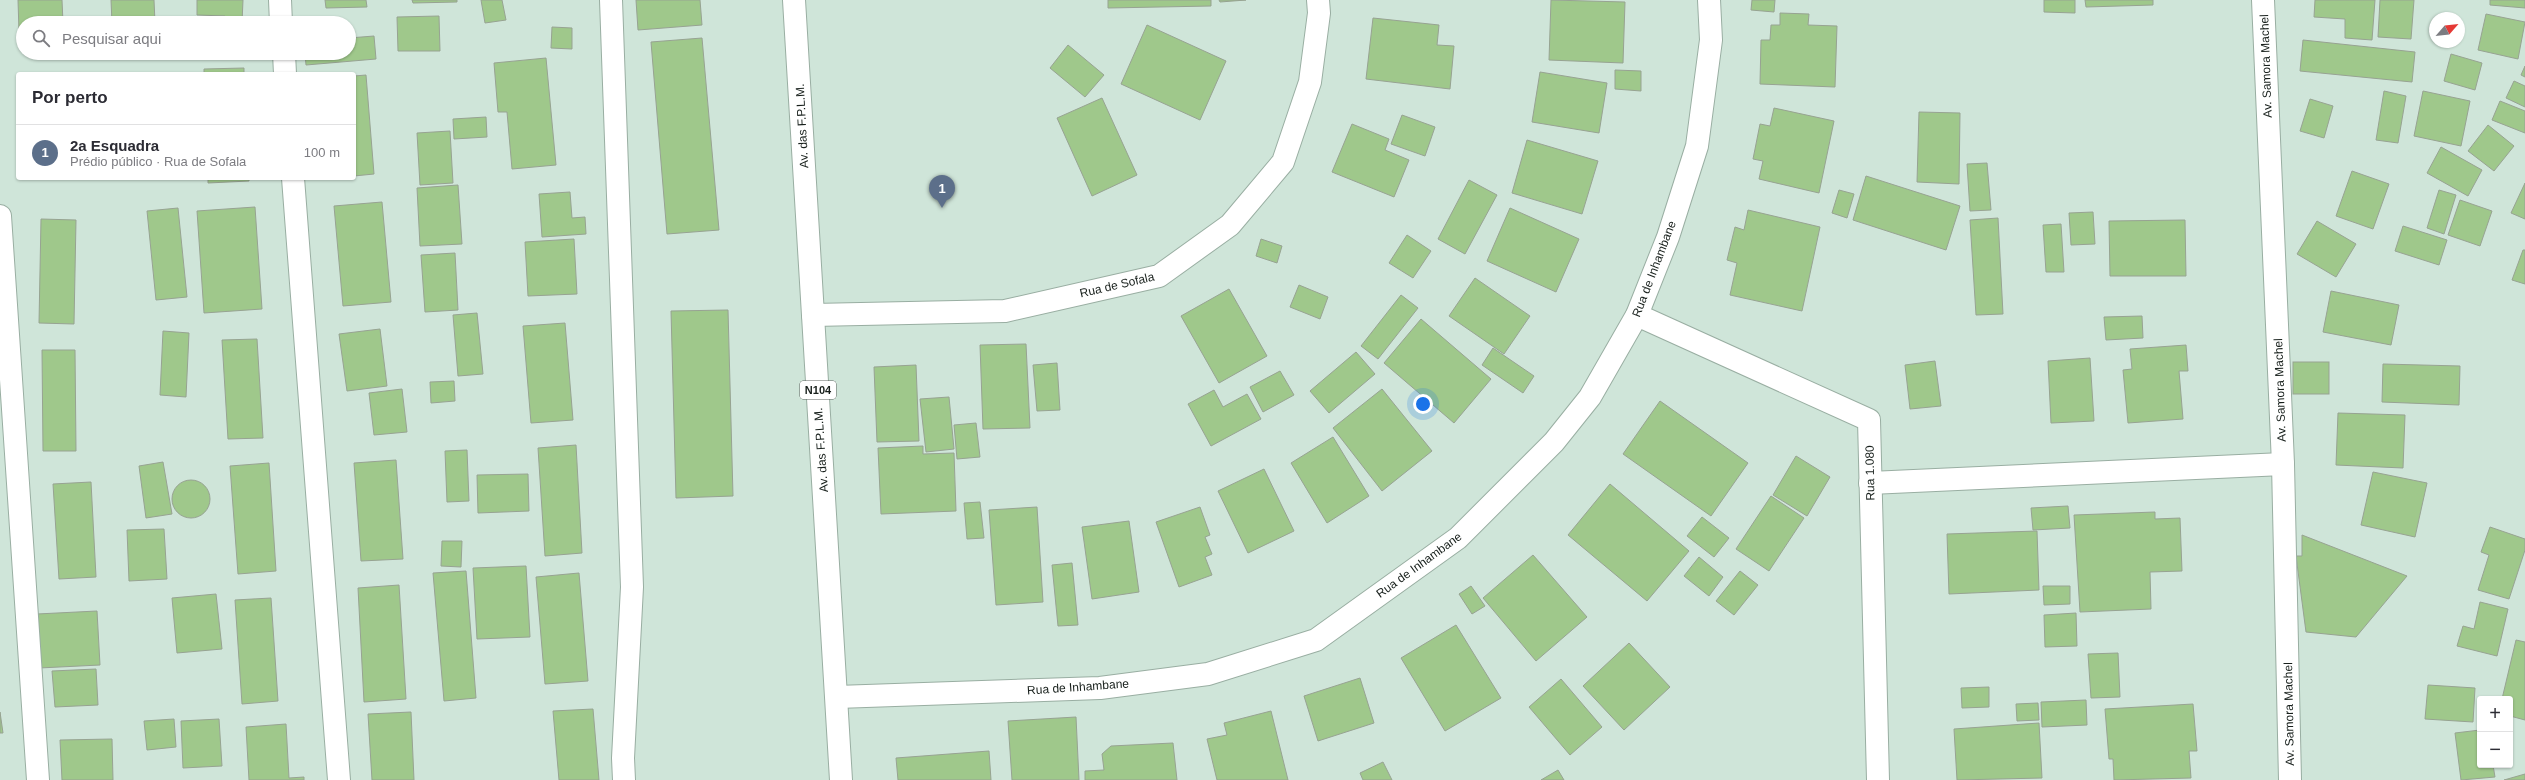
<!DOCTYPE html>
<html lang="pt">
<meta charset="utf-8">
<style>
body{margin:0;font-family:Arial,sans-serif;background:#f7f7f7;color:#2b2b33}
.controls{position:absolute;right:12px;bottom:12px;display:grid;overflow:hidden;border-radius:4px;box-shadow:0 1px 3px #0004}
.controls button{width:36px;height:36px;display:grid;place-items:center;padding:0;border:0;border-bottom:1px solid #e1e1e2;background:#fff;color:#2b2b33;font:20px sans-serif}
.compass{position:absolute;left:2429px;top:12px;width:36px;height:36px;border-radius:50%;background:#fff;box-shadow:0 1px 3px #0004;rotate:62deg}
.you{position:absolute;left:1423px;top:404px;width:14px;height:14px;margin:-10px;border:3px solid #fff;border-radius:50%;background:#1a73e8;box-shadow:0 0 0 6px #1a73e833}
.badge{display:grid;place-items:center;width:26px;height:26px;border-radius:50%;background:#952d13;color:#fff;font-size:13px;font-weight:700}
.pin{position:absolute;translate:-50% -33px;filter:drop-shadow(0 1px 2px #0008)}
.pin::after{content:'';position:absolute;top:21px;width:14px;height:12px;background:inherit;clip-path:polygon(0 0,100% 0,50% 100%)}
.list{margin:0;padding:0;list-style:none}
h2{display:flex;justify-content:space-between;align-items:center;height:52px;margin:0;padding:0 16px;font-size:17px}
h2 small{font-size:13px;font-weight:400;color:#7c7c81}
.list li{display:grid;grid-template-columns:26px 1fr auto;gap:12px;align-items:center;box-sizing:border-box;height:56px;padding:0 16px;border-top:1px solid #e1e1e2}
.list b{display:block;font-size:15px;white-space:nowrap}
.list p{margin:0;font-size:13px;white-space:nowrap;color:#7c7c81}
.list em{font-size:13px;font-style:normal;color:#7c7c81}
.icon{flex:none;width:22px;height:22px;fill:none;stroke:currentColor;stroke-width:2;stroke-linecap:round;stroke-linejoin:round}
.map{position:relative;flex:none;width:2525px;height:780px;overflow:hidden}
.search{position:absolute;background:#fff;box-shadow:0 1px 3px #0004;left:16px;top:16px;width:340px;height:44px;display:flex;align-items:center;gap:10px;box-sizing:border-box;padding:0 14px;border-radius:22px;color:#7c7c81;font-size:15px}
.panel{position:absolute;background:#fff;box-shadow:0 1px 3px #0004;left:16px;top:72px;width:340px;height:108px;border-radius:4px}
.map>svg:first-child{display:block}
</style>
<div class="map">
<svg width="2525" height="780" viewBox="0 0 2525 780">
<rect width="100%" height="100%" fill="#cfe5d9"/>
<!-- building -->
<g fill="#9fc88b" stroke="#97a392">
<path d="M 18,0 L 62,0 L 63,23 L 23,23 L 23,32 L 19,32 Z"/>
<path d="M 111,0 L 154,0 L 155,23 L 112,23 Z"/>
<path d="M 197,0 L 243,0 L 242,23 L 225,23 L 225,16 L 197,15 Z"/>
<path d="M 325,0 L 366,0 L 367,7 L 326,8 Z"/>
<path d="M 412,0 L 457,0 L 457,2 L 413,3 Z"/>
<path d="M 481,0 L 502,0 L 506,20 L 485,23 Z"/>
<path d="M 636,0 L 700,0 L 702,25 L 638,30 Z"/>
<path d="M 1108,0 L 1211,0 L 1211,6 L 1108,8 Z"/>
<path d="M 1219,0 L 1246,0 L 1220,2 Z"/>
<path d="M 1551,0 L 1625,2 L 1623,63 L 1549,60 Z"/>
<path d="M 1752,0 L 1775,0 L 1774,12 L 1751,10 Z"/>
<path d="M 2044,0 L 2075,0 L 2075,13 L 2044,12 Z"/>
<path d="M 2085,0 L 2153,0 L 2153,5 L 2086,7 Z"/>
<path d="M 2315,0 L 2375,0 L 2372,40 L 2345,38 L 2345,19 L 2314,17 Z"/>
<path d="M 2380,0 L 2414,0 L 2411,39 L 2378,37 Z"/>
<path d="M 2490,0 L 2525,0 L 2525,8 L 2490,5 Z"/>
<path d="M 1780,13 L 1809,14 L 1808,25 L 1837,26 L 1835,87 L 1760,84 L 1761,40 L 1770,40 L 1771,25 L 1780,25 Z"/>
<path d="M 2486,14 L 2525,22 L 2518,59 L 2478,50 Z"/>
<path d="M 439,16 L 440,51 L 398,51 L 397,17 Z"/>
<path d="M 1373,18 L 1439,25 L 1437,45 L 1454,46 L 1450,89 L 1366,79 Z"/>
<rect x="180" y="20" width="17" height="3"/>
<path d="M 1147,25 L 1226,61 L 1200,120 L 1121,84 Z"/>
<path d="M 552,27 L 572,28 L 572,49 L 551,48 Z"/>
<path d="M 374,36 L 376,59 L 306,65 L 305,53 L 349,53 L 349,38 Z"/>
<path d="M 702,38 L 719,230 L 667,234 L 651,42 Z"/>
<path d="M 2303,40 L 2415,52 L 2412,82 L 2300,71 Z"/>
<path d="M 1068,45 L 1104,75 L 1085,97 L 1050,68 Z"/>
<path d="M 2451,54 L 2482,63 L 2475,90 L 2444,81 Z"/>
<path d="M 546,58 L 556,165 L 512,169 L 507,112 L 498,112 L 494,63 Z"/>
<path d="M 2525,66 L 2525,77 L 2521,75 Z"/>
<path d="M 244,68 L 244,74 L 204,74 L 204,69 Z"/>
<path d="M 1615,70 L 1641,71 L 1641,91 L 1615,89 Z"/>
<path d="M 1540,72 L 1607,83 L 1599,133 L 1532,122 Z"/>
<path d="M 366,75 L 374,174 L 354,176 L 354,76 Z"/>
<path d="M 2514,81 L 2525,86 L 2525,107 L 2506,98 Z"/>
<path d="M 2384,91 L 2406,96 L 2398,143 L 2376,140 Z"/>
<path d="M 2423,91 L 2470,101 L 2461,146 L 2414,136 Z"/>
<path d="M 1102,98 L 1137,175 L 1092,196 L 1057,118 Z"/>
<path d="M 2310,99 L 2333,106 L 2324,138 L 2300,131 Z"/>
<path d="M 2500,101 L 2525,111 L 2525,133 L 2492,120 Z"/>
<path d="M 1774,108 L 1834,121 L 1819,193 L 1759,179 L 1763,161 L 1753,159 L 1760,124 L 1770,126 Z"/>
<path d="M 1919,112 L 1960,113 L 1959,184 L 1917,182 Z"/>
<path d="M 1402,115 L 1435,127 L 1425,156 L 1391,144 Z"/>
<path d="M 486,117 L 487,137 L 454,139 L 453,119 Z"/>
<path d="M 1352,124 L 1389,139 L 1385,150 L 1409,160 L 1394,197 L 1332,172 Z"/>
<path d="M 2488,125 L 2514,146 L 2494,171 L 2468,151 Z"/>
<path d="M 450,131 L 453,183 L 420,185 L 417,133 Z"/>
<path d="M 1527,140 L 1598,161 L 1582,214 L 1512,193 Z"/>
<path d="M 2441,147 L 2482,170 L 2468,196 L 2427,173 Z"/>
<path d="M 1987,163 L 1991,210 L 1970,211 L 1967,164 Z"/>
<path d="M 2352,171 L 2389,184 L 2373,229 L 2336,216 Z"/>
<path d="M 1866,176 L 1960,206 L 1946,250 L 1853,220 Z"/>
<path d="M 208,178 L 249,178 L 249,181 L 208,183 Z"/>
<path d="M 1469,180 L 1497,195 L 1465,254 L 1438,239 Z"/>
<path d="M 2525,183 L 2525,219 L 2511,213 Z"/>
<path d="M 458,185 L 462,244 L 420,246 L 417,188 Z"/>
<path d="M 1839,190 L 1854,194 L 1847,218 L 1832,213 Z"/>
<path d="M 2439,190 L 2456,195 L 2444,234 L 2427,228 Z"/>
<path d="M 570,192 L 572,218 L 585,217 L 586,234 L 542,237 L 539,194 Z"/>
<path d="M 2460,200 L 2492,211 L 2480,246 L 2448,235 Z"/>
<path d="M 382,202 L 391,302 L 343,306 L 334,206 Z"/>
<path d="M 255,207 L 262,309 L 204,313 L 197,211 Z"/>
<path d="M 178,208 L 187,297 L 156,300 L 147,211 Z"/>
<path d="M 1510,208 L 1579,239 L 1556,292 L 1487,261 Z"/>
<path d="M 1748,210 L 1820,227 L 1802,311 L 1730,295 L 1737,263 L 1727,260 L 1735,227 L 1744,230 Z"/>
<path d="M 2093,212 L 2095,244 L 2071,245 L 2069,213 Z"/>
<path d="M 1998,218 L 2003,314 L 1976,315 L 1970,220 Z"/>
<path d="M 41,219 L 76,220 L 74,324 L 39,323 Z"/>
<path d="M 2185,220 L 2186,276 L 2110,276 L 2109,221 Z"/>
<path d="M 2317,221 L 2356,244 L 2336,277 L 2297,254 Z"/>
<path d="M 2061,224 L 2064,272 L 2046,272 L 2043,225 Z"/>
<path d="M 2403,226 L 2447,240 L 2439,265 L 2395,251 Z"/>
<path d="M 1407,235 L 1431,251 L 1413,278 L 1389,263 Z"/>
<path d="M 574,239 L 577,294 L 528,296 L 525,242 Z"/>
<path d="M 1261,239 L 1282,246 L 1277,263 L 1256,256 Z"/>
<path d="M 2523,250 L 2525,250 L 2525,284 L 2512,280 Z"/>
<path d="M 455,253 L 458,310 L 425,312 L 421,255 Z"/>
<path d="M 1475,278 L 1530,316 L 1504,354 L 1449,316 Z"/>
<path d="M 1299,285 L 1328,297 L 1320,319 L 1290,307 Z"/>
<path d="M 1229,289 L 1267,356 L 1219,383 L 1181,316 Z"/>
<path d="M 2331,291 L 2399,305 L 2391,345 L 2323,332 Z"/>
<path d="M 1401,295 L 1418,308 L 1378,359 L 1361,346 Z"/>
<path d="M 728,310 L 733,496 L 676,498 L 671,311 Z"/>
<path d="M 477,313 L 483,374 L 458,376 L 453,315 Z"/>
<path d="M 2142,316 L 2143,338 L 2106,340 L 2104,317 Z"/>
<path d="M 1421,319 L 1491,379 L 1454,423 L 1384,363 Z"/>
<path d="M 565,323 L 573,420 L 531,423 L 523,326 Z"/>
<path d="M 380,329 L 387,386 L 347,391 L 339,334 Z"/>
<path d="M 163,331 L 189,333 L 186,397 L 160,395 Z"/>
<path d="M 257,339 L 263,438 L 228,439 L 222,340 Z"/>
<path d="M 1026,344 L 1030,428 L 983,429 L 980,345 Z"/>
<path d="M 2186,345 L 2188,371 L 2179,371 L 2183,419 L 2128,423 L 2123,370 L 2132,369 L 2130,349 Z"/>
<path d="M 1493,348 L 1534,376 L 1523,393 L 1482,365 Z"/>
<path d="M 42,350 L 75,350 L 76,451 L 43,451 Z"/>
<path d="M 1356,352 L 1375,374 L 1329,413 L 1310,391 Z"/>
<path d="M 2090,358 L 2094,421 L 2051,423 L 2048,361 Z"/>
<path d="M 1935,361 L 1941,406 L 1910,409 L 1905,365 Z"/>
<rect x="2293" y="362" width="36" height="32"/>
<path d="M 1057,363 L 1060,410 L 1037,411 L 1033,365 Z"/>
<path d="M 2383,364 L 2460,366 L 2459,405 L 2382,402 Z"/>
<path d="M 916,365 L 919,441 L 877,442 L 874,367 Z"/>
<path d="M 1280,371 L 1294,395 L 1263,412 L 1250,387 Z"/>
<path d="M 454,381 L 455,401 L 431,403 L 430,382 Z"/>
<path d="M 402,389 L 407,432 L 374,435 L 369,393 Z"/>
<path d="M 1382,389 L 1432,451 L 1382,491 L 1333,428 Z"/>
<path d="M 1214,390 L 1223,407 L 1247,394 L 1261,419 L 1211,446 L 1188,404 Z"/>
<path d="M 949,397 L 954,449 L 926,452 L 920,399 Z"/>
<path d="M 1660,401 L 1748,463 L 1711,516 L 1623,454 Z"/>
<path d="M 2338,413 L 2405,415 L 2403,468 L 2336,465 Z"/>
<path d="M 976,423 L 980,457 L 957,459 L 954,425 Z"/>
<path d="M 1333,437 L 1369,496 L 1327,523 L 1291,463 Z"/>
<path d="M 576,445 L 582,553 L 545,556 L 538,448 Z"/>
<path d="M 923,446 L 923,454 L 954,453 L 956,511 L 881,514 L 878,448 Z"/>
<path d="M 467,450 L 469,501 L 447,502 L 445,451 Z"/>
<path d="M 1796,456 L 1830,477 L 1807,516 L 1773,495 Z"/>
<path d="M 396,460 L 403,559 L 361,561 L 354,463 Z"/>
<path d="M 163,462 L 172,514 L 146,518 L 139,466 Z"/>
<path d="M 269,463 L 276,571 L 238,574 L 230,466 Z"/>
<path d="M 1264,469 L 1294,531 L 1248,553 L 1218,491 Z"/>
<path d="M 2373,472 L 2427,483 L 2415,537 L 2361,525 Z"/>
<path d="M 528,474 L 529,511 L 478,513 L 477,475 Z"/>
<circle cx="191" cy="499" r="19"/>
<path d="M 91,482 L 96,577 L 59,579 L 53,484 Z"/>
<path d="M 1610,484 L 1689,551 L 1647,601 L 1568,535 Z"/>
<path d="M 1771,496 L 1804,518 L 1769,571 L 1736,549 Z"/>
<path d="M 980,502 L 984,538 L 967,539 L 964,503 Z"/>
<path d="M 2068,506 L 2070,528 L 2033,530 L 2031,508 Z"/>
<path d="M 1037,507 L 1043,602 L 996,605 L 989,510 Z"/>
<path d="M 1200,507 L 1210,535 L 1205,537 L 1212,554 L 1205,557 L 1212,575 L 1179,587 L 1156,522 Z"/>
<path d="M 2155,512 L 2155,519 L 2180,518 L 2182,571 L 2150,572 L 2151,609 L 2080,612 L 2074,515 Z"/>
<path d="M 1702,517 L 1729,538 L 1714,557 L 1687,536 Z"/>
<path d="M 1129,521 L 1139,592 L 1092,599 L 1082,527 Z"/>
<path d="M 2490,527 L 2525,539 L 2525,550 L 2509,599 L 2478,590 L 2489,555 L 2481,552 Z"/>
<path d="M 164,529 L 167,579 L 129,581 L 127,530 Z"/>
<path d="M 2037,531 L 2039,590 L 1949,594 L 1947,534 Z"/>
<path d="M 2302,535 L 2407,576 L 2356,637 L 2306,632 L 2296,556 L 2302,556 Z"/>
<path d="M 442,541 L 462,541 L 461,567 L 441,566 Z"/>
<path d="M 1533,555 L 1587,617 L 1536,661 L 1483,598 Z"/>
<path d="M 1699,557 L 1723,577 L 1709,596 L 1684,576 Z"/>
<path d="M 1072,563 L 1078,625 L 1058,626 L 1052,565 Z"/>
<path d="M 526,566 L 530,637 L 477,639 L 473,568 Z"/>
<path d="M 466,571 L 476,698 L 444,701 L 433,573 Z"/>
<path d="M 1740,571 L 1758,585 L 1734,615 L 1716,601 Z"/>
<path d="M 579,573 L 588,681 L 545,684 L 536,577 Z"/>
<path d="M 399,585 L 406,699 L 364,702 L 358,588 Z"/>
<path d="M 1471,586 L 1485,606 L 1472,614 L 1459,594 Z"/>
<path d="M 2043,586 L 2070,586 L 2070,604 L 2044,605 Z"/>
<path d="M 216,594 L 222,649 L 177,653 L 172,598 Z"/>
<path d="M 271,598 L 278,701 L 242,704 L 235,600 Z"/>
<path d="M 2480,602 L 2508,609 L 2497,656 L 2457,646 L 2463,626 L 2474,629 Z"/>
<path d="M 97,611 L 100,665 L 39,668 L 37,614 Z"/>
<path d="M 2076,613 L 2077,646 L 2045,647 L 2044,615 Z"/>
<path d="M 1456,625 L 1501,698 L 1445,731 L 1401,658 Z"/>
<path d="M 2516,640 L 2525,642 L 2525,720 L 2510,716 L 2510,699 L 2502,699 Z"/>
<path d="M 1629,643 L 1670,687 L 1624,730 L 1583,686 Z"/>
<path d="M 2118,653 L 2120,697 L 2091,698 L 2088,654 Z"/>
<path d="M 96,669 L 98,705 L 55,707 L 52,671 Z"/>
<path d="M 1360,678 L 1374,723 L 1318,741 L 1304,696 Z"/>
<path d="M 1561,679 L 1602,727 L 1570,755 L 1529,707 Z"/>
<path d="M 2428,685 L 2475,688 L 2473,722 L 2425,719 Z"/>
<path d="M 1989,687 L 1989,707 L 1962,708 L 1961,688 Z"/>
<path d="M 2086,700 L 2087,725 L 2042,727 L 2041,702 Z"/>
<path d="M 2038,703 L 2039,720 L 2017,721 L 2016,704 Z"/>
<path d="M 2193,704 L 2197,751 L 2189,751 L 2191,778 L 2114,780 L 2113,759 L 2109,759 L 2105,709 Z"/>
<path d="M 593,709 L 599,780 L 559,780 L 553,711 Z"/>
<path d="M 1271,711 L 1288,780 L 1217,780 L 1207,739 L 1227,735 L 1224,723 Z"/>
<path d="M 0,712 L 3,733 L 0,733 Z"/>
<path d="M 411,712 L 414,780 L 372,780 L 368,714 Z"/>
<path d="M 1076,717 L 1079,780 L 1012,780 L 1008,721 Z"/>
<path d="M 174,719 L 176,747 L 147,750 L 144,721 Z"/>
<path d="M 219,719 L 222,766 L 183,768 L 181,721 Z"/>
<path d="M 2039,723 L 2042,778 L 1957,780 L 1954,729 Z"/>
<path d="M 286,724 L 289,778 L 304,777 L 304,780 L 249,780 L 246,727 Z"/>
<path d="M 2480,730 L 2480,765 L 2493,765 L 2495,777 L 2461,780 L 2455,733 Z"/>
<path d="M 112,739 L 113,780 L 62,780 L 60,740 Z"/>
<path d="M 1173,743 L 1177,780 L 1085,780 L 1085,771 L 1104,770 L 1102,754 L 1111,746 Z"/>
<path d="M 989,751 L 991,780 L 898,780 L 896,758 Z"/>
<path d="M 1383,762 L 1392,780 L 1363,780 L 1360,773 Z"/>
<path d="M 1558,770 L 1564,780 L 1541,780 Z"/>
<path d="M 2525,774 L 2525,780 L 2504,780 Z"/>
</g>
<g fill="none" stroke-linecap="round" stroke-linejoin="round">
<!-- minor casing -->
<g stroke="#99aea2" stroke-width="24">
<g id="minor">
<path d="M 280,0 L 281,23"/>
<path d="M 611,0 L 632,587 L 623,758 L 624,780"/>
<path d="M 2263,0 L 2283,464 L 2290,780"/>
<path d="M 284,53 L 285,74"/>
<path d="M 293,178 L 339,780"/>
<path d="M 0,216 L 38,780"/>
<path d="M 813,315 L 1005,311 L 1159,276 L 1230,225 L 1283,162 L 1310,82 L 1319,13 L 1318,0"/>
<path d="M 1637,315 L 1869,420 L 1878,780"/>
<path d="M 1870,483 L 2283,464"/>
<path d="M 837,697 L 1100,688 L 1208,674 L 1316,640 L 1458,538 L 1554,442 L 1590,397 L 1637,315 L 1668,237 L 1697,146 L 1711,40 L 1709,0"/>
</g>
</g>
<!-- primary casing -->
<g stroke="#99aea2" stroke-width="24">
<path id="primary" d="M 794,0 L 841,780"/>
</g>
<!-- minor -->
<use href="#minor" stroke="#fff" stroke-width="22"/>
<!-- primary -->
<use href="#primary" stroke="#fff" stroke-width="22"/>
</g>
<g text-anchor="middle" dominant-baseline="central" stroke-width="3" stroke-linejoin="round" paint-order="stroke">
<!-- shield labels -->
<rect fill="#fff" stroke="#5d625f" stroke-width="1" x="800" y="381" width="36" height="18" rx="3"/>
<g font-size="11" font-weight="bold" fill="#171f1b">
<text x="818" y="390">N104</text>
</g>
<!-- street labels -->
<g font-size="12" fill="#171f1b" stroke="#fff">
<text transform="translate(2266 66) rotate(-92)">Av. Samora Machel</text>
<text transform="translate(802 126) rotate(-93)">Av. das F.P.L.M.</text>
<text transform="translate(1654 269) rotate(-69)">Rua de Inhambane</text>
<text transform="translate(1117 285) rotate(-13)">Rua de Sofala</text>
<text transform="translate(2280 390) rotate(-92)">Av. Samora Machel</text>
<text transform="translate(821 450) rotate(-94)">Av. das F.P.L.M.</text>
<text transform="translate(1870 473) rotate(-91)">Rua 1.080</text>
<text transform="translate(1419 565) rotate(-36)">Rua de Inhambane</text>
<text transform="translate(1078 687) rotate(-4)">Rua de Inhambane</text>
<text transform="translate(2289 714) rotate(-91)">Av. Samora Machel</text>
</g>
</g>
</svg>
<div class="controls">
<button>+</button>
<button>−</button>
</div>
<svg class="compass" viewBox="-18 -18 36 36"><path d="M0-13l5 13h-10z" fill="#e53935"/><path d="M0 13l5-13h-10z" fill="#7c7c81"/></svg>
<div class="you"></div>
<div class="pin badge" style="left:942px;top:208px;background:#5c6f8a">1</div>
<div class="search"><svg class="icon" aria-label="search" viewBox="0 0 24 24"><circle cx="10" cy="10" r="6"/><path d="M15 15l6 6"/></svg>Pesquisar aqui</div>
<section class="panel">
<h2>Por perto<small></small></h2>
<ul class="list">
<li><span class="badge" style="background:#5c6f8a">1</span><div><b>2a Esquadra</b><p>Prédio público · Rua de Sofala</p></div><em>100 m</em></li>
</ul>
</section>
</div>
